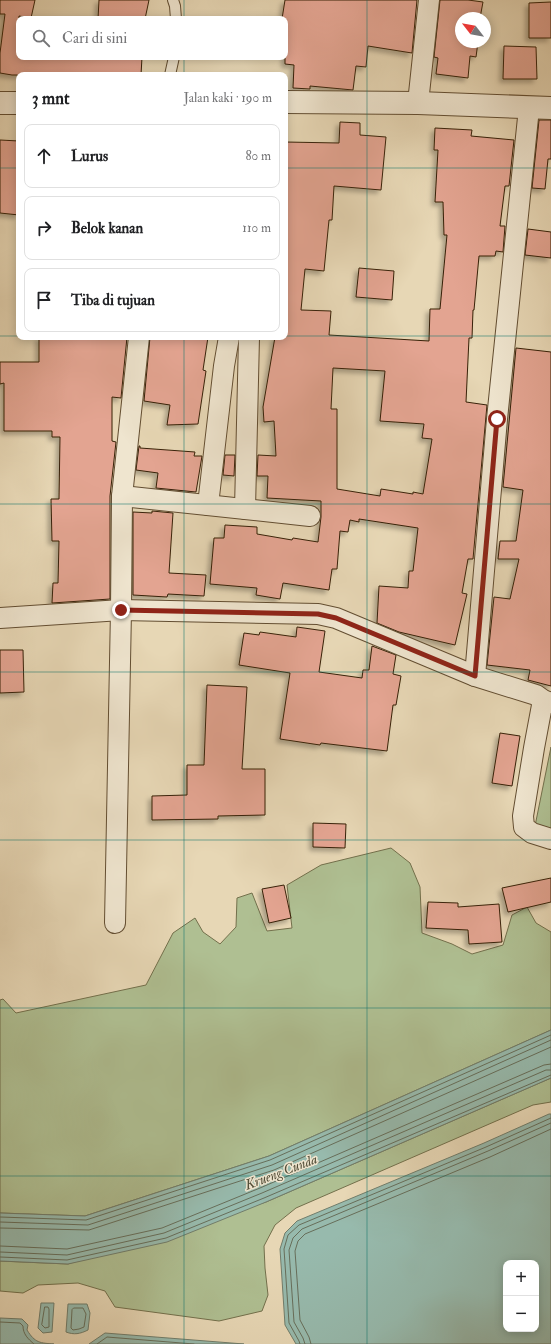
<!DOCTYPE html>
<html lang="id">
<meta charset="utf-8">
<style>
body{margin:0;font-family:"IM FELL Double Pica",serif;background:#f2f2f2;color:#202124}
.controls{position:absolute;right:12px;bottom:12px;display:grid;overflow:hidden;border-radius:8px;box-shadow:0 2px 10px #0003}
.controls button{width:36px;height:36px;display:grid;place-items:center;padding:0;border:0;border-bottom:1px solid #e0e0e0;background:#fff;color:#202124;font:20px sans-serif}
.compass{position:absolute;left:455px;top:12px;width:36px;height:36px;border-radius:50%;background:#fff;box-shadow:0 2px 10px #0003;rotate:301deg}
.stop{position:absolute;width:12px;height:12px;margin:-9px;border:3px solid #8f2418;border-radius:50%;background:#fff}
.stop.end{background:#8f2418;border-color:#fff;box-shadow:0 1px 4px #0008}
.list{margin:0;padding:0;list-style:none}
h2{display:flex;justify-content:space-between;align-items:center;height:52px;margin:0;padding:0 16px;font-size:17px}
h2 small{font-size:13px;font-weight:400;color:#757577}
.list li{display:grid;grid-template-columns:26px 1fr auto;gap:12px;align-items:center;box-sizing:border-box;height:64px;margin:0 8px 8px;padding:0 8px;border:1px solid #e0e0e0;border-radius:8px}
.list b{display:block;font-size:15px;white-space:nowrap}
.list em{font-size:13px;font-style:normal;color:#757577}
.icon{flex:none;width:22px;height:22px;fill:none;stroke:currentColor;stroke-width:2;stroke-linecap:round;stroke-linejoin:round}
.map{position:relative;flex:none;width:551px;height:1344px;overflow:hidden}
.search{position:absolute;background:#fff;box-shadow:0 2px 10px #0003;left:16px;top:16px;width:272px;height:44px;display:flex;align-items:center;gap:10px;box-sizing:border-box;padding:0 14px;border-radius:8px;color:#757577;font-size:15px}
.panel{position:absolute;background:#fff;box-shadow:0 2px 10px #0003;left:16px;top:72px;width:272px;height:268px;border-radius:8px}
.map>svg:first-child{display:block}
</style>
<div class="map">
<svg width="551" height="1344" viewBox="0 0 551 1344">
<defs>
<filter id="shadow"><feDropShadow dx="-3.5" dy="3.5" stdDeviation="2" flood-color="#0004"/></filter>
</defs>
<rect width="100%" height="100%" fill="#e7d7b5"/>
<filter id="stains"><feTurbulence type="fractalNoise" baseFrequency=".005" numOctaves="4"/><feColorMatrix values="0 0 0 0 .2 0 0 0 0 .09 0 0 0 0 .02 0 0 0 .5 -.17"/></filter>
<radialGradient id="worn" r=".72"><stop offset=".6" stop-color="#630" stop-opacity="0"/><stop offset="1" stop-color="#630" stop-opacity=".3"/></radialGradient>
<!-- green -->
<g fill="#afbf92" stroke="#73704c">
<path d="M 551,747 L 551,829 L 535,826 Z"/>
<path d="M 391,848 L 410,863 L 420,887 L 422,933 L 452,944 L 472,954 L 503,945 L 512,915 L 527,907 L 536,923 L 551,932 L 551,1030 L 269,1156 L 85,1216 L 0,1213 L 0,1000 L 3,999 L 16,1013 L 146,985 L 173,933 L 195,918 L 203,932 L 220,944 L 236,927 L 237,898 L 252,893 L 267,931 L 292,928 L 287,885 L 321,865 Z"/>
<path d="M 551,1078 L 551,1102 L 533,1105 L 296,1208 L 275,1225 L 264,1246 L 265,1268 L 268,1295 L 262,1311 L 219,1321 L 115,1307 L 105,1291 L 78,1283 L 38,1285 L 23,1293 L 0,1291 L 0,1261 L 68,1264 L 266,1202 Z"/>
</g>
<!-- water -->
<g fill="#97baad" stroke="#717d6b" fill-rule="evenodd">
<path d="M 551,1030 L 551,1078 L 266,1202 L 167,1242 L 68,1264 L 0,1261 L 0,1213 L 85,1216 L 269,1156 Z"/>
<path d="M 549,1114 L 551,1114 L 551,1344 L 296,1344 L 285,1325 L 280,1249 L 285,1233 L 297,1221 L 484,1143 ZM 506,1263 L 536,1263 L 536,1329 L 506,1329 Z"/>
<path d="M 41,1303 L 54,1303 L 52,1332 L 43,1333 L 38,1328 Z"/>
<path d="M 68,1304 L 87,1304 L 90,1313 L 88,1330 C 80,1334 74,1335 66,1332 Z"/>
<path d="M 0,1318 L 22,1319 L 28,1325 L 27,1330 C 35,1343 40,1343 54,1344 L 0,1344 Z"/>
<path d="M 105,1333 L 244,1344 L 89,1344 Z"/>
</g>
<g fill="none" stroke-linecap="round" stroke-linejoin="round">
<!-- shore -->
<g stroke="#676e5a" stroke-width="1">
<path d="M 0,1217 L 86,1220 L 270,1160 L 551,1035"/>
<path d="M 0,1222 L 88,1225 L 272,1165 L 551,1040"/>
<path d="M 0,1228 L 89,1230 L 274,1170 L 551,1047"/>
<path d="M 0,1246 L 67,1249 L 162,1228 L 260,1188 L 544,1065 L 551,1064"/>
<path d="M 0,1252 L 67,1255 L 164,1233 L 262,1193 L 546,1070 L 551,1070"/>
<path d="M 0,1257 L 67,1260 L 166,1238 L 264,1198 L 551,1075"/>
<path d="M 45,1307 L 48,1307 L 49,1309 L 49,1327 L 45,1328 L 42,1325 Z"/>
<path d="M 74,1308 L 83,1308 L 86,1314 L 84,1327 L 79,1329 L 73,1330 L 71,1328 L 72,1310 Z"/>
<path d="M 0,1322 L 20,1323 L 23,1326 C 23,1334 28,1339 34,1344"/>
<path d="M 97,1344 L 107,1337 L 194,1344"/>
<path d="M 300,1344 L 299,1341 L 289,1323 L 284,1249 L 288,1235 L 299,1225 L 486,1147 L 551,1118"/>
<path d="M 305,1344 L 303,1338 L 294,1322 L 289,1250 L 293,1238 L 302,1229 L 488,1151 L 551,1123"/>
<path d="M 311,1344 L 309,1337 L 300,1320 L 295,1251 L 298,1241 L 305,1234 L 490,1157 L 551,1129"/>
</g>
</g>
<!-- building -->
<g fill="#e3a491" stroke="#372107" fill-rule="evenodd" filter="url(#shadow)">
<path d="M 0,0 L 35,0 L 31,18 L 19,16 L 19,57 L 142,57 L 141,75 L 12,75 L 0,73 L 0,53 L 5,14 L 0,14 Z"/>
<path d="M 99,0 L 149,0 L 145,19 L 98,19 Z"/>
<path d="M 285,0 L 417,0 L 412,53 L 368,46 L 366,67 L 356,66 L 353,90 L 310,86 L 310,89 L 293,88 L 294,65 L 285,64 L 285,19 L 282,19 Z"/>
<path d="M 440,0 L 468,0 L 483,2 L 480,18 L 461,18 L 461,42 L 478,42 L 476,57 L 470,56 L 468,78 L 436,74 L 438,58 L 434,57 Z"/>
<path d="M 551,2 L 551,38 L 529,38 L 529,3 Z"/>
<path d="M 504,46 L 536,47 L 537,79 L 503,79 Z"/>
<path d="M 539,120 L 551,120 L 551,159 L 548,159 L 545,189 L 532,188 Z"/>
<path d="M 340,122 L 360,123 L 360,135 L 386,137 L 381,190 L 334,186 L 332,220 L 329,220 L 324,271 L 305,269 L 301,310 L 331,311 L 329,335 L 429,341 L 430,309 L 440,309 L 447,235 L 444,235 L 443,202 L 435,202 L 438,150 L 434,150 L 435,128 L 472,130 L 471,136 L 514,140 L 509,186 L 505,186 L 500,226 L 505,226 L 503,252 L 496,251 L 495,256 L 479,256 L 474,310 L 473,310 L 472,338 L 469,338 L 466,402 L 487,405 L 473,559 L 468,559 L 462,593 L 467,594 L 455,645 L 399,632 L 377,623 L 379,586 L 408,588 L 409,571 L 413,571 L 418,528 L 359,519 L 359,522 L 350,520 L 348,532 L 340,531 L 337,569 L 332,569 L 329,590 L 283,583 L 280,599 L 256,595 L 257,588 L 210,584 L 214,538 L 224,538 L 225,525 L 257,527 L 257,534 L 292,540 L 293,538 L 318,542 L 321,517 L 321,501 L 267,498 L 268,476 L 257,476 L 258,455 L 276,456 L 274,421 L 264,422 L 263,407 L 275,337 L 285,337 L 285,142 L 339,143 ZM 333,368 L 385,371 L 380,421 L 424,424 L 422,438 L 432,439 L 423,494 L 413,492 L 413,494 L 381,489 L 380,496 L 337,489 L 337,409 L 331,409 Z"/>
<path d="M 0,140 L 19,141 L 19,215 L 0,213 Z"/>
<path d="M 528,229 L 551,232 L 551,258 L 525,255 Z"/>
<path d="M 359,268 L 394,271 L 392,300 L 356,297 Z"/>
<path d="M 39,337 L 127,337 L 121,398 L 112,397 L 112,441 L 116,442 L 110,496 L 110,599 L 52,603 L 53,583 L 58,583 L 59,541 L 52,541 L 51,499 L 59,499 L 60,437 L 52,437 L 52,431 L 4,431 L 4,383 L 0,384 L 0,362 L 39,362 Z"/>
<path d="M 150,337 L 208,337 L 203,370 L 206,371 L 198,424 L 167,425 L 170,405 L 144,401 Z"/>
<path d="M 516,348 L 551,352 L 551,686 L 528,680 L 530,670 L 487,665 L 494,597 L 510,599 L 519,559 L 498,559 L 500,541 L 516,541 L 523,490 L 503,487 Z"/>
<path d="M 139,446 L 140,446 L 140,448 L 195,452 L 194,456 L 202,456 L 196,492 L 156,488 L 158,473 L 136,470 Z"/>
<path d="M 225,455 L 235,455 L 234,476 L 223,475 Z"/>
<path d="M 152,511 L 173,513 L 169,573 L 206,575 L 204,596 L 168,594 L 167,597 L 133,595 L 133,512 L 152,513 Z"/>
<path d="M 297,627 L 325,631 L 319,672 L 362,678 L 363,670 L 369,670 L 372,646 L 396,655 L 393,674 L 401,676 L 396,705 L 393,705 L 387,751 L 321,743 L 320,745 L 280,739 L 290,673 L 239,665 L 244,633 L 259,635 L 260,632 L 296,637 Z"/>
<path d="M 0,650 L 23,650 L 24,692 L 0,693 Z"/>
<path d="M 207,685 L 247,687 L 242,769 L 265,769 L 265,815 L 218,816 L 218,819 L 152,820 L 152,796 L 187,795 L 187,765 L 204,765 Z"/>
<path d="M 500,733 L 520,736 L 512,786 L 492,783 Z"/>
<path d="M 313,823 L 346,824 L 345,848 L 313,847 Z"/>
<path d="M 551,878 L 551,902 L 508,912 L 502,888 Z"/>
<path d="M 284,885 L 291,918 L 269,923 L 262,889 Z"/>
<path d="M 428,902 L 458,903 L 458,907 L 499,904 L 502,942 L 469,944 L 468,930 L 426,928 Z"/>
</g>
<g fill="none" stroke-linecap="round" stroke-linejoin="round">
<!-- service casing -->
<g stroke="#634e32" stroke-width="12">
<g id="service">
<path d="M 173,0 L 175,6 L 176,19"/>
<path d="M 170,75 L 174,57"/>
</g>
</g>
<!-- minor casing -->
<g stroke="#634e32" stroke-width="22">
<g id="minor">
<path d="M 418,103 L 429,0"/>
<path d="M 122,496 L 310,516"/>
<path d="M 208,505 L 224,366 L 229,337"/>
<path d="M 245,509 L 249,337"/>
<path d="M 0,618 L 121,610 L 318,614 L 336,618 L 475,676 L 536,695 L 543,700 L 551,703"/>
<path d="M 475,676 L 497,419 L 529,108"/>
<path d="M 543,700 L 534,748 L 523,816 L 524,827 L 532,833 L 551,839"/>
<path d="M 115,923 L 121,610 L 122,496 L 139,337"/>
</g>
</g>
<!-- tertiary casing -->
<g stroke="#634e32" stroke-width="24">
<g id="tertiary">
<path d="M 285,102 L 418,103 L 551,108"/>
<path d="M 0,103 L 19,103"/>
</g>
</g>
<!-- service -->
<use href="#service" stroke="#efe5cf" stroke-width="10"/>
<!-- minor -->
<use href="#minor" stroke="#efe5cf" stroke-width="20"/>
<!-- tertiary -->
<use href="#tertiary" stroke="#efe5cf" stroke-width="22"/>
</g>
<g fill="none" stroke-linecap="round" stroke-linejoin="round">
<!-- route -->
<path stroke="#8f2418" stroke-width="5" d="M 121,610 L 318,614 L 336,618 L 475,676 L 497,419"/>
</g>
<!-- grid -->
<path fill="none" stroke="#0f766e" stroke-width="1" stroke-opacity="0.55" d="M 184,0 L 184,19M 367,0 L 367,1344M 184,57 L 184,75M 0,168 L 19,168M 285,168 L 551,168M 0,336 L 19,336M 285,336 L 551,336M 184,337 L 184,1344M 0,504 L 551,504M 0,672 L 551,672M 0,840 L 551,840M 0,1008 L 551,1008M 0,1176 L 551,1176"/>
<g text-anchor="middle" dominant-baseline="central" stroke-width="3" stroke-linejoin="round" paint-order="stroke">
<!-- water labels -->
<g font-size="14" font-style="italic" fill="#544f39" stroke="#efe5cf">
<text transform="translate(281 1172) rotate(-21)">Krueng Cunda</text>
</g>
</g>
<rect width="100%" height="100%" filter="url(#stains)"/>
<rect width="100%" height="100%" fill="url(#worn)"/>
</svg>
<div class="controls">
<button>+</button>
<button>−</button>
</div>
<svg class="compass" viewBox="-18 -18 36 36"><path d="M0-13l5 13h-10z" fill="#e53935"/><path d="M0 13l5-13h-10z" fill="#757577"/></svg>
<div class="stop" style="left:497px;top:419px"></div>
<div class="stop end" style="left:121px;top:610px"></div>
<div class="search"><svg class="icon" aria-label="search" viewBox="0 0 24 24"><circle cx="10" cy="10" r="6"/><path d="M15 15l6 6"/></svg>Cari di sini</div>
<section class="panel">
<h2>3 mnt<small>Jalan kaki · 190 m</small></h2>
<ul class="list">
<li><svg class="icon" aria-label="ahead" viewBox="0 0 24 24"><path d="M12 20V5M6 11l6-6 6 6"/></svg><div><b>Lurus</b></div><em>80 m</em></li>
<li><svg class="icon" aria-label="right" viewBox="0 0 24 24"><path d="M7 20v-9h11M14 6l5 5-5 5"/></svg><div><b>Belok kanan</b></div><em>110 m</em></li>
<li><svg class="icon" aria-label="arrive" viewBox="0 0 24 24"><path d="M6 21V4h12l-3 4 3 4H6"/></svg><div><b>Tiba di tujuan</b></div></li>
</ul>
</section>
</div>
